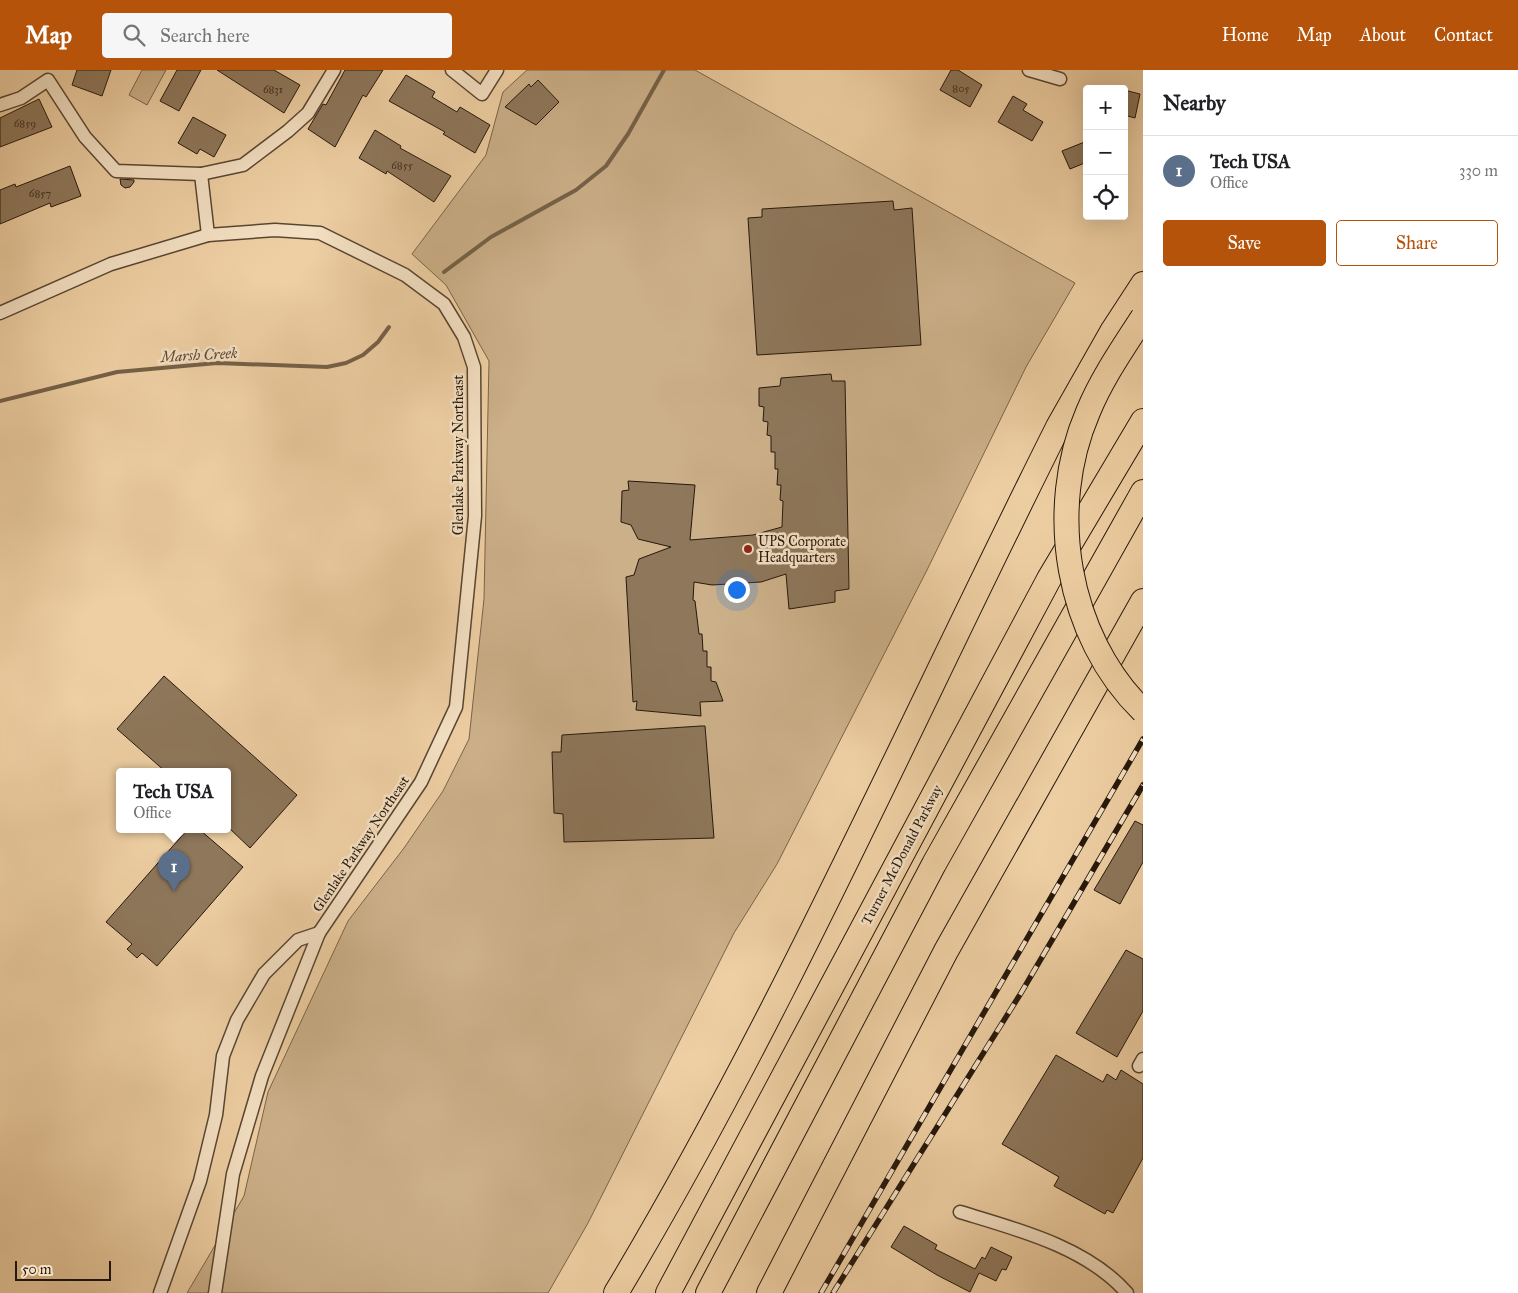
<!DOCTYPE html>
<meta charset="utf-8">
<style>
body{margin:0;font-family:"IM FELL Great Primer",serif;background:#f6f6f6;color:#202124}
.controls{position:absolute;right:15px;top:15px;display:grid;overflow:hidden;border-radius:5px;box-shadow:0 5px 20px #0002}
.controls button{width:45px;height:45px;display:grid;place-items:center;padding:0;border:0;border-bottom:1px solid #e0e0e0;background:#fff;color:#202124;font:25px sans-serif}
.scale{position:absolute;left:15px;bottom:12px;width:96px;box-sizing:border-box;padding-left:5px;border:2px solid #26180c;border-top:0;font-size:14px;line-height:18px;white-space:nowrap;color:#26180c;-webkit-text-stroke:4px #f4e0c3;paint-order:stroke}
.you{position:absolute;left:736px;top:519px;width:18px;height:18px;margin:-12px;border:4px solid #fff;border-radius:50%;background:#1a73e8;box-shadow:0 0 0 8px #1a73e833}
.badge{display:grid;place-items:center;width:32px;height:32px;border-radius:50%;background:#b45309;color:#fff;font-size:16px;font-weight:700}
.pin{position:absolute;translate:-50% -41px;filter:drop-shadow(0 1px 2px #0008)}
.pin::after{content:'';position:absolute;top:26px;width:18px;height:15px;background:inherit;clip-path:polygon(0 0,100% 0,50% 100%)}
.popup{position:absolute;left:116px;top:698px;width:115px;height:65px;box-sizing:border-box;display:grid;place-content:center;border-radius:5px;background:#fff;filter:drop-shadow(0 1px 4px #0005);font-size:16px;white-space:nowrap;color:#757577}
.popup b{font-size:19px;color:#202124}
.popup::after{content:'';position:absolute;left:50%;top:100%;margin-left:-10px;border:10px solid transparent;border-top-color:#fff}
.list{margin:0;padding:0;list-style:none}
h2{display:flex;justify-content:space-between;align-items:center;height:65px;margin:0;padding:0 20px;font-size:21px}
h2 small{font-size:16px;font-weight:400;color:#757577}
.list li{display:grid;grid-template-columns:32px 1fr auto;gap:15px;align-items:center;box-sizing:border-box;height:70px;padding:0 20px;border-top:1px solid #e0e0e0}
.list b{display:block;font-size:19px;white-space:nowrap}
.list p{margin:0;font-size:16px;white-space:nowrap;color:#757577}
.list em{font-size:16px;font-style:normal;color:#757577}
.actions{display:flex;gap:10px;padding:15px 20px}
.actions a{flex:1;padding:11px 0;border:1px solid #b45309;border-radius:5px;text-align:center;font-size:18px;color:#b45309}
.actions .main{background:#b45309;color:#fff}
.icon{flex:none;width:28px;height:28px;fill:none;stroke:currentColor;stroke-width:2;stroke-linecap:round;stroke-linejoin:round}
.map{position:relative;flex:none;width:1143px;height:1223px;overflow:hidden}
header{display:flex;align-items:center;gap:30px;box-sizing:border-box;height:70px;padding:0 25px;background:#b45309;color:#fff}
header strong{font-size:24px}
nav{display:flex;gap:28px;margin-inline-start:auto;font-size:18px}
.search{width:350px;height:45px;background:#f6f6f6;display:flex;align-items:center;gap:12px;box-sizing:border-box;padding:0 18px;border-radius:5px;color:#757577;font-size:19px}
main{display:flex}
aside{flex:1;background:#fff}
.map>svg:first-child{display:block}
</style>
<header>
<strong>Map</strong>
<div class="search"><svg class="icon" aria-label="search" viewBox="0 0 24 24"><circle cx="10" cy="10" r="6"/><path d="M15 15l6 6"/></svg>Search here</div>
<nav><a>Home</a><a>Map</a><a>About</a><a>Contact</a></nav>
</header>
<main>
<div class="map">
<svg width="1143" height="1223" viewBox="0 0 1143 1223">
<rect width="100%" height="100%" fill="#eecfa3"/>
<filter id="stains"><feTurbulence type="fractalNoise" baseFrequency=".004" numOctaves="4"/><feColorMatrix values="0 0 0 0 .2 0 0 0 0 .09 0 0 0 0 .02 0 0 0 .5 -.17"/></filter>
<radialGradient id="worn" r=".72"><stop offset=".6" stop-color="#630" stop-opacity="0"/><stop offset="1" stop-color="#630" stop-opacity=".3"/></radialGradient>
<!-- green -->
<g fill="#ccb089" stroke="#79644a">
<path d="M 142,0 L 166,0 L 147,35 L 129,25 Z"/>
<path d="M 527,0 L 695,0 L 1075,213 L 1026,297 L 927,500 L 777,794 L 734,863 L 588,1153 L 548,1223 L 187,1223 L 244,1126 L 268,1022 L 348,851 L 404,778 L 443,721 L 469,669 L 484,529 L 489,291 L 446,215 L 412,184 L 486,85 L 503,22 Z"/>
</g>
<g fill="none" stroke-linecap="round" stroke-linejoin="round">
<!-- stream -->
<g stroke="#756148" stroke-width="4">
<path d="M 444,202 L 491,167 L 576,120 L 606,96 L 628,64 L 664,0"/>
<path d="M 0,331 L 117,302 L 217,293 L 327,297 L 346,293 L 363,285 L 378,272 L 389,257"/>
</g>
</g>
<!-- building -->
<g fill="#8e775b" stroke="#26180c">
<path d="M 77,0 L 111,0 L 102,26 L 72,15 Z"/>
<path d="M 177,0 L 201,0 L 179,41 L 160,31 Z"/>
<path d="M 217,0 L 274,0 L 300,15 L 284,43 Z"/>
<path d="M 345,0 L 383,0 L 366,27 L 363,25 L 335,77 L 308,59 L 323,34 L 326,35 Z"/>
<path d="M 951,0 L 958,0 L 982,15 L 970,37 L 940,20 Z"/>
<path d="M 406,5 L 435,22 L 432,27 L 457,42 L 460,37 L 490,55 L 475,83 L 443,64 L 445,62 L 389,31 Z"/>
<path d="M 538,10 L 559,32 L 536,55 L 505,37 L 529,14 L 531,17 Z"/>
<path d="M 1124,20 L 1140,24 L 1135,48 L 1124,45 Z"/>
<path d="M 1013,26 L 1027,34 L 1023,40 L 1043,52 L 1032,71 L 998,52 Z"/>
<path d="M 39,29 L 52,57 L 0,77 L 0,48 Z"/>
<path d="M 193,47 L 226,65 L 214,87 L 200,79 L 197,84 L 178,73 Z"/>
<path d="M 375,60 L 401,76 L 400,78 L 451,106 L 434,132 L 387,101 L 386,104 L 359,88 Z"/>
<path d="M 1087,71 L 1087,92 L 1070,99 L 1062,81 Z"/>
<path d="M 70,96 L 81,126 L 51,137 L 50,133 L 0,154 L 0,120 L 15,114 L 16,117 Z"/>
<path d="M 120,109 L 134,110 L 134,112 L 130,117 L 125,118 L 121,115 Z"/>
<path d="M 893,131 L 894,140 L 912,138 L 921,275 L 757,285 L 748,148 L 762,147 L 762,139 Z"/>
<path d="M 831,304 L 832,311 L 845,311 L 849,519 L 835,521 L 835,532 L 789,539 L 786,504 L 761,512 L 712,515 L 694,512 L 693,530 L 695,531 L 699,564 L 702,564 L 703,581 L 707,581 L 707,597 L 711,597 L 711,611 L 716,612 L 723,631 L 700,632 L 701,646 L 636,640 L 637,631 L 633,632 L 626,507 L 634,505 L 639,489 L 671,477 L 638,469 L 631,455 L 621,452 L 622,421 L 629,420 L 628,411 L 695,415 L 690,470 L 753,465 L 782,457 L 783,431 L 780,430 L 781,415 L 777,415 L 778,399 L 775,399 L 775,382 L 771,382 L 771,366 L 767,365 L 768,352 L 763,351 L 764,337 L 759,336 L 759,318 L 780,316 L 781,308 Z"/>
<path d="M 164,606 L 297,725 L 250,778 L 228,757 L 228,702 L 166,702 L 117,659 Z"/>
<path d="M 701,656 L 705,656 L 714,768 L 564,772 L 563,744 L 554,743 L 552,682 L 561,682 L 562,665 Z"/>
<path d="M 1135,751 L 1143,755 L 1143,792 L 1120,834 L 1094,820 Z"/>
<path d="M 187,760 L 200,760 L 243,797 L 157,896 L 142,883 L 137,888 L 127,879 L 132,874 L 106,852 Z"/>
<path d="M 1126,880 L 1143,889 L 1143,941 L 1117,987 L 1076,963 Z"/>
<path d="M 1056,985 L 1103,1012 L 1107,1004 L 1116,1010 L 1121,1000 L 1143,1014 L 1143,1088 L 1113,1143 L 1107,1140 L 1105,1144 L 1054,1116 L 1059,1107 L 1002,1074 Z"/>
<path d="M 904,1156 L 937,1175 L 935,1179 L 975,1199 L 982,1187 L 985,1189 L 991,1177 L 1012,1187 L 1006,1200 L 1002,1199 L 996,1211 L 979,1203 L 970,1222 L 937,1205 L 891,1177 Z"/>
</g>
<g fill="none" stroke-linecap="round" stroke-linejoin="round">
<!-- street casing -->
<g stroke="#584632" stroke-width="15">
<g id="street">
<path d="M 452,0 L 482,24 L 497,0"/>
<path d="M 1029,0 L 1060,9"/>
<path d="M 0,35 L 21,28 L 48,10 L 85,67 L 116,101 L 201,104 L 243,95 L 288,61 L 308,43 L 334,0"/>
<path d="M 201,104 L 208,165"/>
<path d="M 0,243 L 111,194 L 208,165 L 275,160 L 320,163 L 405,205 L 444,234 L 464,267 L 474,297 L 475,446 L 456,637 L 421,712 L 319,863 L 262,1006 L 233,1104 L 215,1223"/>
<path d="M 1139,996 L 1143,989"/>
<path d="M 960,1142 C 1016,1159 1087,1177 1127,1223"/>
<path d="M 160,1223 L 200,1111 L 216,1045 L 223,986 L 237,950 L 264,904 L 298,870 L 319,863"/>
</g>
</g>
<!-- highway casing -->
<g stroke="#26180c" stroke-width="26">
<g id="highway">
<path d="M 616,1223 C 783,944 913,646 1058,357 L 1113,260 L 1143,214"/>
<path d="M 668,1223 L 1049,509 L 1143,351"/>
<path d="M 708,1223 L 934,794 L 1143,422"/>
<path d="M 769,1223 L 946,881 L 1143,531"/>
</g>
</g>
<!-- street -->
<use href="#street" stroke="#f4e0c3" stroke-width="12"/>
<!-- highway -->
<use href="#highway" stroke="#eecfa3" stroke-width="24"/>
<!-- rail casing -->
<g stroke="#26180c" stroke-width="5.5">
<g id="rail">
<path d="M 821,1223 L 1143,669"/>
<path d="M 833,1223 L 1021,923 L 1143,715"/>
</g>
</g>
<!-- rail -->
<use href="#rail" stroke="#f4e0c3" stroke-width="4" stroke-dasharray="11" stroke-linecap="butt"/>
<!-- highway-bridge casing -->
<g stroke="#26180c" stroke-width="26" stroke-linecap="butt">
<path id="highway-bridge" d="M 1143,247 C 1123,278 1102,308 1088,342 C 1046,439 1066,566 1143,641"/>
</g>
<!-- highway-bridge -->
<use href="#highway-bridge" stroke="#eecfa3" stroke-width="24"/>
</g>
<!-- markers -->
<circle fill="#8f2418" stroke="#f4e0c3" stroke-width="2" cx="748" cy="479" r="5"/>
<g text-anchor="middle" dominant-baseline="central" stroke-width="5" stroke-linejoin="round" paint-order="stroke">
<!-- number labels -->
<g font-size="11" fill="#403020">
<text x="961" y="18">805</text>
<text x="273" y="19">6831</text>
<text x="25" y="53">6859</text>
<text x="402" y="95">6855</text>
<text x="40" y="123">6857</text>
</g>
<!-- street labels -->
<g font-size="14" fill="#26180c" stroke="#f4e0c3">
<text transform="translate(458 385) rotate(-90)">Glenlake Parkway Northeast</text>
<text transform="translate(361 774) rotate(-56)">Glenlake Parkway Northeast</text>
<text transform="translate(902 785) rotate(-62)">Turner McDonald Parkway</text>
</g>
<!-- poi labels -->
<g font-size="14" fill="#26180c" stroke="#f4e0c3" text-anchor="start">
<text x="758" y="471">UPS Corporate<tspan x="758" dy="16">Headquarters</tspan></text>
</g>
<!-- water labels -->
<g font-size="15" font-style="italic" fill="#5b4834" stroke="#f4e0c3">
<text transform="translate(199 285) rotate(-3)">Marsh Creek</text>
</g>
</g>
<rect width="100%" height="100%" filter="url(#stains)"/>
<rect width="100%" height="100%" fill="url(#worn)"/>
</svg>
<div class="controls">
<button>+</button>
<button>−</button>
<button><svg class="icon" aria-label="locate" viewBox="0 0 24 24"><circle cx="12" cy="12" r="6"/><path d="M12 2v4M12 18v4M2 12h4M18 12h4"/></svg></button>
</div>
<div class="scale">50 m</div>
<div class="you"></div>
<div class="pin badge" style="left:174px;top:821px;background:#5c6f8a">1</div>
<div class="popup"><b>Tech USA</b>Office</div>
</div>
<aside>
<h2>Nearby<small></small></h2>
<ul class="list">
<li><span class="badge" style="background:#5c6f8a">1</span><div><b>Tech USA</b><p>Office</p></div><em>330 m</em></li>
</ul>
<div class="actions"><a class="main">Save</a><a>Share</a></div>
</aside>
</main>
